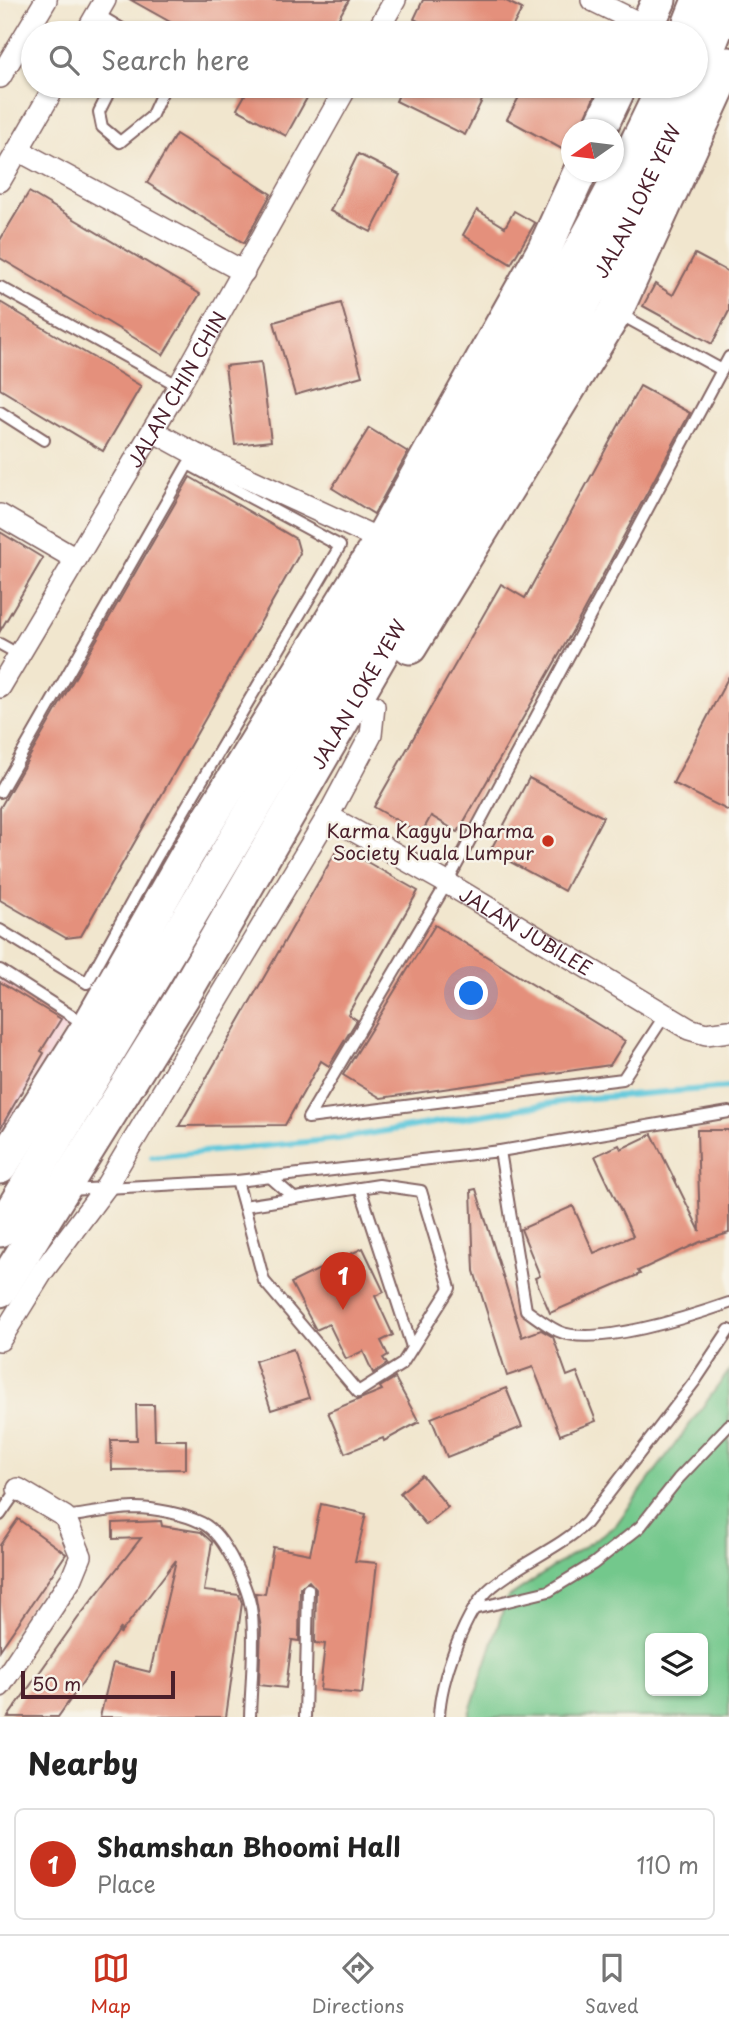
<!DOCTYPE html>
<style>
body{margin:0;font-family:"Playpen Sans",sans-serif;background:#f2f2f2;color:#222}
.controls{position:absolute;right:21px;bottom:21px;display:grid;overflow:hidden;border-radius:10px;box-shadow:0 2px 5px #0004}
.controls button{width:63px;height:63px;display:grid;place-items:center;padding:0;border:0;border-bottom:2px solid #e0e0e0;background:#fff;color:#222;font:35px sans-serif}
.compass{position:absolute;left:561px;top:119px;width:63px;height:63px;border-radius:50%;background:#fff;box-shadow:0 2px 5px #0004;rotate:256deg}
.scale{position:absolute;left:21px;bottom:18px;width:154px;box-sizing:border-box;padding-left:7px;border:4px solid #4a1f2b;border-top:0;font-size:19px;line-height:24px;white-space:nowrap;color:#4a1f2b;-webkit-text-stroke:5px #f7f3e8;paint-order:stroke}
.you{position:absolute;left:472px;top:994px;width:24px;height:24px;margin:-18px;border:5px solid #fff;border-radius:50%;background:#1a73e8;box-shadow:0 0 0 10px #1a73e833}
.badge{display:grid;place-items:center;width:46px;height:46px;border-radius:50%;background:#c8321e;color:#fff;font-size:23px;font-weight:700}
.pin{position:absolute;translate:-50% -58px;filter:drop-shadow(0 2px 4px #0008)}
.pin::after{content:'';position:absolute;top:37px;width:24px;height:21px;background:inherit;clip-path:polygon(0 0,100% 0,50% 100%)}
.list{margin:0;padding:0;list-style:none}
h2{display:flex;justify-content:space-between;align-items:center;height:91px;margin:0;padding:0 28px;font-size:30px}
h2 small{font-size:23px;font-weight:400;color:#767676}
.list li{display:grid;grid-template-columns:46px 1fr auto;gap:21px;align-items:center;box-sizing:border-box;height:112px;margin:0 14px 14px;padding:0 14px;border:2px solid #e0e0e0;border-radius:10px}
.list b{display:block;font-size:26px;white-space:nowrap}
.list p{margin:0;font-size:23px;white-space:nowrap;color:#767676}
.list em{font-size:23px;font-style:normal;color:#767676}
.icon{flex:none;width:38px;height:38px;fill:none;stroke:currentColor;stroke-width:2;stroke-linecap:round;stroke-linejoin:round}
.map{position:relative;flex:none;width:729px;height:1717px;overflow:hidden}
.search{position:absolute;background:#fff;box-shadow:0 2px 5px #0004;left:21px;right:21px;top:21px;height:77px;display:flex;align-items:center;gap:18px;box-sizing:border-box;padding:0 24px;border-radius:38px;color:#767676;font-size:26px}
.sheet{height:217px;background:#fff}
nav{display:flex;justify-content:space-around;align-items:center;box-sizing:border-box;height:98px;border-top:2px solid #e0e0e0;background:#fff;font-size:19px;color:#767676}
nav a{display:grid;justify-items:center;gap:4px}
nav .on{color:#c8321e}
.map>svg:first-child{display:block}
</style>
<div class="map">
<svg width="729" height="1717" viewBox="0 0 729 1717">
<rect width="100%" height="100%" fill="#f7f3e8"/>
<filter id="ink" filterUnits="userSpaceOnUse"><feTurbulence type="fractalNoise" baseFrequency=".0143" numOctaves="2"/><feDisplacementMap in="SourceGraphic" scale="14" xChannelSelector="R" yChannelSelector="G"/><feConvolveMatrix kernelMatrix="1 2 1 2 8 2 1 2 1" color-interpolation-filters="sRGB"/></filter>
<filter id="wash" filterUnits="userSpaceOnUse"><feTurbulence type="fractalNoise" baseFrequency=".00686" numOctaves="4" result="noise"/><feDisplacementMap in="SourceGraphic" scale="28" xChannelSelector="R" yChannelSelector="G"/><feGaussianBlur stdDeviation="1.57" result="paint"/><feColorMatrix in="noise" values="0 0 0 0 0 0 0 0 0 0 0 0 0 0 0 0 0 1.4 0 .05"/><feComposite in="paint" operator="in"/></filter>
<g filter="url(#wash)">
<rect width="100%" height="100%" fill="#f1e6ce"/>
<!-- built -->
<path fill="#f6cfd7" d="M 0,976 L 73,1019 L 0,1134 Z"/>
<!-- green -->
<path fill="#73c88c" stroke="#5e745c" stroke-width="2" fill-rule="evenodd" d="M 729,1371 L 729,1717 L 468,1717 L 507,1598 L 615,1526 ZM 650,1638 L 703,1638 L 703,1691 L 650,1691 Z"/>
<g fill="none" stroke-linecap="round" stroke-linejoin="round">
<!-- stream -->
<path stroke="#5fc8db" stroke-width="6" d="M 152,1157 L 337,1139 L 578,1099 L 729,1087"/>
</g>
<g id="blocks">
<!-- building -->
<g fill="#e4907b">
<path d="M 131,0 L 349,0 L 330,33 L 190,33 Z"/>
<path d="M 423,0 L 504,0 L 522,9 L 509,33 L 442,33 L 414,19 Z"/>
<path d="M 250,86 L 291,86 L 308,96 L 286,136 L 237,109 Z"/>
<path d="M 403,86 L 489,86 L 465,135 L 396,101 Z"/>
<path d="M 525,86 L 599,86 L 580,130 L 571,130 L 571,154 L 507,119 Z"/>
<path d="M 176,134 L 271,194 L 244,243 L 147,183 Z"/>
<path d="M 358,154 L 400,175 L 371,232 L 330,211 Z"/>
<path d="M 29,192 L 200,294 L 163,355 L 0,258 L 0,240 Z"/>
<path d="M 477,210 L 505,227 L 514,211 L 535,223 L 511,264 L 463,235 Z"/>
<path d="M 695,254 L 729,272 L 729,311 L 712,344 L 643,306 L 655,284 L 673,295 Z"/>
<path d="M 0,302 L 141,386 L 103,451 L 0,389 Z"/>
<path d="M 341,303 L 362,376 L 295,395 L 274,322 Z"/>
<path d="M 261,362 L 271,441 L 235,445 L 225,366 Z"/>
<path d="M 640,386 L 690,413 L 576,625 L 458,832 L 431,816 L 421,834 L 374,807 L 501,584 L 525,598 Z"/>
<path d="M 369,428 L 408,452 L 374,514 L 332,488 Z"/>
<path d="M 190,477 L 296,539 L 300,553 L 81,936 L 66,938 L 0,900 L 0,808 Z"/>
<path d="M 0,532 L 43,558 L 0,631 Z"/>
<path d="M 729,676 L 729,811 L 673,783 Z"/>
<path d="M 529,778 L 603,817 L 564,891 L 490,851 Z"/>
<path d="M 339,846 L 418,891 L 348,1014 L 357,1020 L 329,1066 L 321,1061 L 285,1125 L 179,1126 Z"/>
<path d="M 435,925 L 625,1041 L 610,1065 L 381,1098 L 343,1075 Z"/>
<path d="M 0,982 L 61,1019 L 41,1051 L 44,1053 L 0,1129 Z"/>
<path d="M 697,1130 L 729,1130 L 729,1233 L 700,1242 L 638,1271 L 640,1274 L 550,1313 L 535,1278 L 540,1276 L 521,1229 L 573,1206 L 594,1253 L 633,1236 L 595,1156 L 619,1145 L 621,1149 L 652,1134 L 700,1231 Z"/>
<path d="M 476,1189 L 522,1337 L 541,1330 L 553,1337 L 567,1376 L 577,1372 L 596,1421 L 560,1435 L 533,1367 L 507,1376 L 474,1271 L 471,1190 Z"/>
<path d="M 363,1248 L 384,1292 L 375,1296 L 393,1335 L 381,1341 L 388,1355 L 383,1358 L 387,1364 L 373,1373 L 363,1351 L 346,1359 L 329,1324 L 316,1330 L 291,1283 Z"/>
<path d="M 293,1349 L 309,1398 L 271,1410 L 255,1361 Z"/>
<path d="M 395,1378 L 419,1422 L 384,1441 L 383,1438 L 345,1453 L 328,1412 L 382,1390 L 380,1387 Z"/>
<path d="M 506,1388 L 522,1427 L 447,1457 L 431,1418 Z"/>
<path d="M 136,1405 L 154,1405 L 155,1440 L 186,1440 L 186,1469 L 112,1470 L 111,1440 L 137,1440 Z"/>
<path d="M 422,1475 L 448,1507 L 426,1525 L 400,1493 Z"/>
<path d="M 321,1504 L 366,1514 L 355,1561 L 377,1563 L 362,1694 L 320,1690 L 325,1644 L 315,1643 L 316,1589 L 309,1581 L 300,1588 L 299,1641 L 292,1640 L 286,1688 L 259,1685 L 261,1628 L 255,1593 L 265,1594 L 273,1547 L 310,1554 Z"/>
<path d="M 18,1519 L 66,1554 L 0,1650 L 0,1545 Z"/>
<path d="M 161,1521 L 162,1526 L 201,1532 L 212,1542 L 204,1591 L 239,1595 L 242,1603 L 226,1717 L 100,1717 L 113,1663 L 150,1672 L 176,1560 L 120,1634 L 121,1628 L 58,1717 L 8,1717 L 78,1618 L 141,1538 L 113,1539 L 113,1523 Z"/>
</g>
</g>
</g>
<g filter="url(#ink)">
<use href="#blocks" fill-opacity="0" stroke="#846564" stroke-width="2"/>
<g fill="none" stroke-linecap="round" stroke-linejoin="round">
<!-- service casing -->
<g stroke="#846564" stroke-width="14">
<g id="service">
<path d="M 97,14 L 129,33"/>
<path d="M 112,86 L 99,112 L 102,127 L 120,142 L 151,117 L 165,86"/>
<path d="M 0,287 L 179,386"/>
<path d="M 618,313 L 722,370"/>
<path d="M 0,412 L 44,440"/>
<path d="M 0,644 L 18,654"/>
<path d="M 0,792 L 188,464 L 340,546 L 155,860 L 87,983 L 0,930"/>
<path d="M 0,970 L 86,1025"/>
<path d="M 665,1015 L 623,1079 L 308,1118 L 447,883 L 729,357"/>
<path d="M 500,1151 L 729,1112"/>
<path d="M 270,1177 L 294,1198"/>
<path d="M 237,1181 L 244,1206"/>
<path d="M 379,1185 L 421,1191 L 450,1288 L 402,1364 L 358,1392 L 264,1281 L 244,1206 Z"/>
<path d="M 360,1188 L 412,1347"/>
<path d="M 69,1190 L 237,1181 L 500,1151 L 526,1310 C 536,1317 547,1326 558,1331 C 594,1348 692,1316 729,1303"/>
<path d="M 0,1515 L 18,1489"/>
<path d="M 65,1517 C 88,1514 112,1509 134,1508 C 155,1508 184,1514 202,1523 C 225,1534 250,1591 252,1615 C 255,1649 251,1683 250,1717"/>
<path d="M 474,1609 L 549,1591 L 593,1564 L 640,1527 L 678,1479 L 729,1425"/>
<path d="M 305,1717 L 308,1589"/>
<path d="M 439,1717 C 440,1682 465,1608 493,1586 C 522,1562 558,1549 586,1523 L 695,1381 L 729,1330"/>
</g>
</g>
<!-- minor casing -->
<g stroke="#846564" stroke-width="24">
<g id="minor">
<path d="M 592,0 L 647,27"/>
<path d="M 86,33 L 105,0"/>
<path d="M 376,33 L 395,0"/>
<path d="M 0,77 L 46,0"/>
<path d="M 18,150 L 244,272"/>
<path d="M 0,181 L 55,86"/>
<path d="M 153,431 L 195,454 L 381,540"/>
<path d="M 0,515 L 74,558"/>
<path id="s1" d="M 0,687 L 179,386 L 347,86"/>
<path id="s2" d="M 328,816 L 447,883 L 689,1029 L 706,1034 L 729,1031"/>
<path d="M 0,1340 L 43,1271 L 105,1188 L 328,816 L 371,735 L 374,706"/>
<path d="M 0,1686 L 72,1578 L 81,1556 L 65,1517 L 18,1489"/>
</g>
</g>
<!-- trunk casing -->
<g stroke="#846564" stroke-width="37">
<g id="trunk">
<path d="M 644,33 L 659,0"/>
<path d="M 686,33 L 699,0"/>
<path d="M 696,80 L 727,0"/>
<path d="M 599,130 L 620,86"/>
<path d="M 410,647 L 616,311 L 729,64"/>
<path d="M 0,1167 L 89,1026 L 188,853 L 381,540 L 545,248 L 580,172"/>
<path d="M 0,1230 C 137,1007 270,782 402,556 C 493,401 589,249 664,86"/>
<path id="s3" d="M 0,1290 L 183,996 L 396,628 L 618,242 L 693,86"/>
</g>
</g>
<!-- service -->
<use href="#service" stroke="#fff" stroke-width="10"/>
<!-- minor -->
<use href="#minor" stroke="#fff" stroke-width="21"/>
<!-- trunk -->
<use href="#trunk" stroke="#fff" stroke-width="33"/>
</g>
</g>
<!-- markers -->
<circle fill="#c8321e" stroke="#f7f3e8" stroke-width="2.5" cx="548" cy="841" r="7"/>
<g text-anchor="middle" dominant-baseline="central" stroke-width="5" stroke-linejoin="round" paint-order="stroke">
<!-- street labels -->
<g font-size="19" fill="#4a1f2b" stroke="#f7f3e8">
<text stroke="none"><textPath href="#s3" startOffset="1262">JALAN LOKE YEW</textPath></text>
<text stroke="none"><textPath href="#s1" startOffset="346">JALAN CHIN CHIN</textPath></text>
<text stroke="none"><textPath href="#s3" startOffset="695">JALAN LOKE YEW</textPath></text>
<text stroke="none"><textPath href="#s2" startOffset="229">JALAN JUBILEE</textPath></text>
</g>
<!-- poi labels -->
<g font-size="19" fill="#4a1f2b" stroke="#f7f3e8" text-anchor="end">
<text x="534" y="830">Karma Kagyu Dharma<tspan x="534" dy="22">Society Kuala Lumpur</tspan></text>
</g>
</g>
</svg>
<div class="controls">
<button><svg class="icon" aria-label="layers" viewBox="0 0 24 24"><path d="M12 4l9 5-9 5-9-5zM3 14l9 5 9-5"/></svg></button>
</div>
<svg class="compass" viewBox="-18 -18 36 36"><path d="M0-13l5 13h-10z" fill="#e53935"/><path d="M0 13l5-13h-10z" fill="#767676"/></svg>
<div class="scale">50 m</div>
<div class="you"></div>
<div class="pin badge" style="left:343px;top:1310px">1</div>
<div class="search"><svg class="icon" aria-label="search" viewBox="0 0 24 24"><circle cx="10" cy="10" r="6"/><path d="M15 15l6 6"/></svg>Search here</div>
</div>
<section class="sheet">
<h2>Nearby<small></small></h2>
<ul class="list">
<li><span class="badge">1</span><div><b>Shamshan Bhoomi Hall</b><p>Place</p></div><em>110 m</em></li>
</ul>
</section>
<nav>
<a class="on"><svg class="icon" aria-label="map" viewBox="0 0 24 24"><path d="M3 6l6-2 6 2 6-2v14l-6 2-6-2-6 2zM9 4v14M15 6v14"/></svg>Map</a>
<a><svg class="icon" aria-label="directions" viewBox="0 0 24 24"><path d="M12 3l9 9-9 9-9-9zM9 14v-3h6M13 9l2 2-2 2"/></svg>Directions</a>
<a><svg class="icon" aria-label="saved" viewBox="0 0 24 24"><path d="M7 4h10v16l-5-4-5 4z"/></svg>Saved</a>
</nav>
